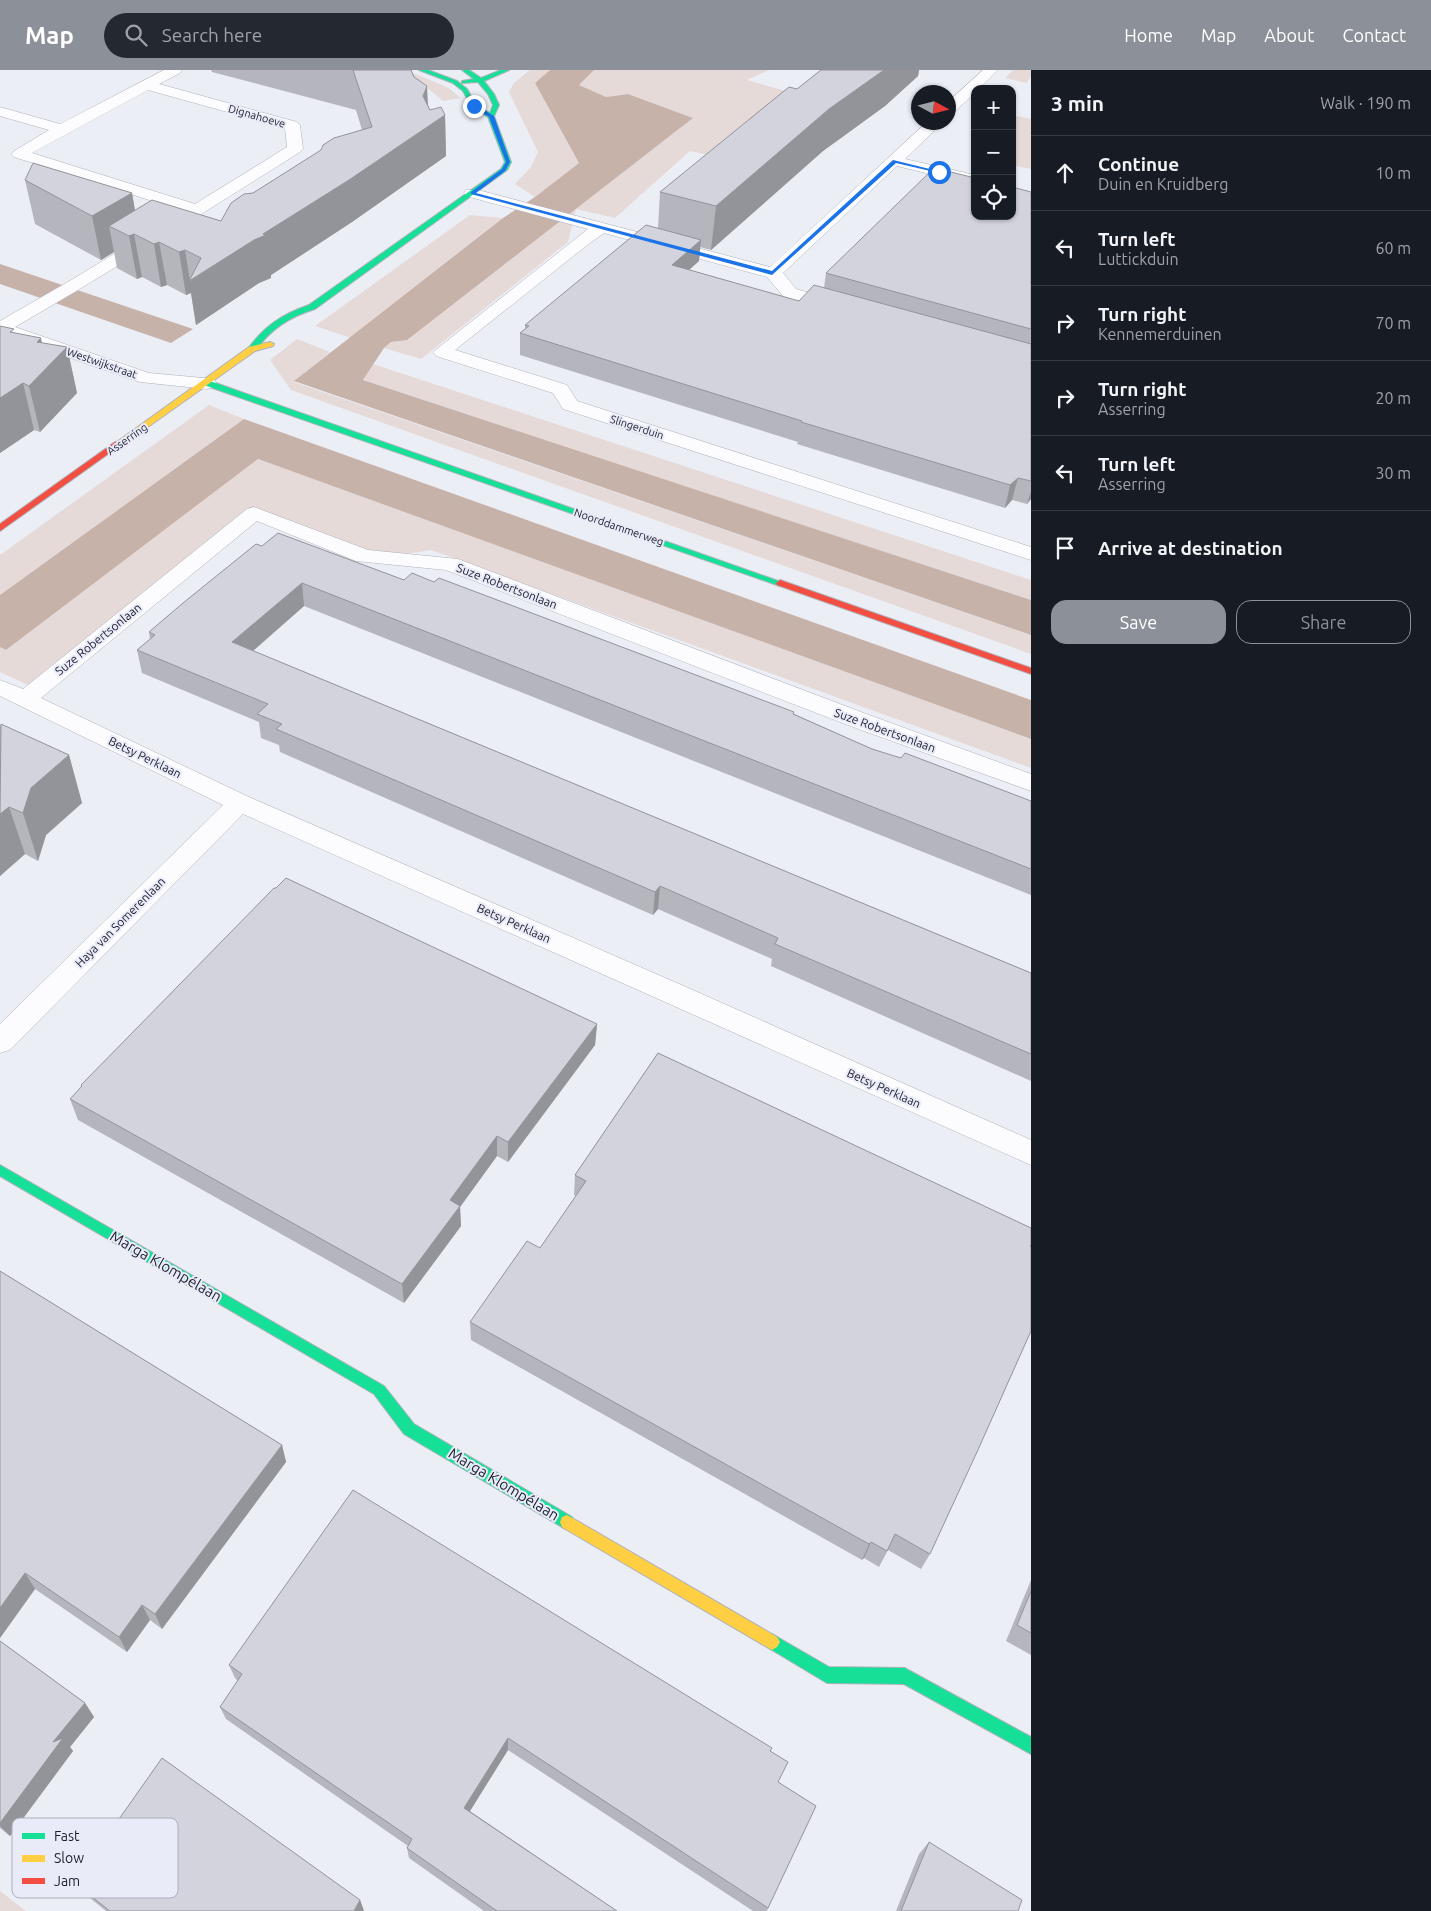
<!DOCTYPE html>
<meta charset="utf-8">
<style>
body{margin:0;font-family:Ubuntu,sans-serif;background:#242831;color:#f1f3f6}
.controls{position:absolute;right:15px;top:15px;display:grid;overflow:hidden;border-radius:10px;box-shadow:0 1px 4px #0004}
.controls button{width:45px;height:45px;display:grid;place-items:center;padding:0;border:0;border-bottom:1px solid #363941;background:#171b24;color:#f1f3f6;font:25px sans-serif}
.compass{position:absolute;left:911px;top:15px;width:45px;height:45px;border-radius:50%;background:#171b24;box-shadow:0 1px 4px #0004;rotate:97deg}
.stop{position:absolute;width:15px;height:15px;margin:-11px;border:4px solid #1a73e8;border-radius:50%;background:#fff}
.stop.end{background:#1a73e8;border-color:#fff;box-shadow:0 1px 5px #0008}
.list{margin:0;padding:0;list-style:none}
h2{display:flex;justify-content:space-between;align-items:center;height:65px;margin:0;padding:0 20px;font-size:21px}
h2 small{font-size:16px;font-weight:400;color:#9ea1a6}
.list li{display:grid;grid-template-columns:32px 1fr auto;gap:15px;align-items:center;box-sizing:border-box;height:75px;padding:0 20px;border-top:1px solid #363941}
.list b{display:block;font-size:19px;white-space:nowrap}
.list p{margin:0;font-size:16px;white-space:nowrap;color:#9ea1a6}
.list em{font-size:16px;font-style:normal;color:#9ea1a6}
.actions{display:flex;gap:10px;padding:15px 20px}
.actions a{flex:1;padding:11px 0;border:1px solid #8c9099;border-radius:15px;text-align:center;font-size:18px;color:#8c9099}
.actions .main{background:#8c9099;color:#fff}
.icon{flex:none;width:28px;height:28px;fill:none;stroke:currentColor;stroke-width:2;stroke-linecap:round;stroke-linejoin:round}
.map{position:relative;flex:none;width:1031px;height:1841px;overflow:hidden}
header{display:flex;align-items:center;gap:30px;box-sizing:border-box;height:70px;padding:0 25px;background:#8c9099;color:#fff}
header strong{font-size:24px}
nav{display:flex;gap:28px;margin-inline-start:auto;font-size:18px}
.search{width:350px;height:45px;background:#242831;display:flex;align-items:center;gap:12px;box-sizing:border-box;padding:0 18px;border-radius:28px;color:#9ea1a6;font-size:19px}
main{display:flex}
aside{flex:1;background:#171b24}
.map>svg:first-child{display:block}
</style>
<header>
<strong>Map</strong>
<div class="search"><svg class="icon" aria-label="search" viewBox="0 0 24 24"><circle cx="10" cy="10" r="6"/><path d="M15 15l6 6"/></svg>Search here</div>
<nav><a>Home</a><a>Map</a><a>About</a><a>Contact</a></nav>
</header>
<main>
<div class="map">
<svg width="1031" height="1841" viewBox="0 0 1031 1841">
<rect width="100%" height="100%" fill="#eceef6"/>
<!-- green -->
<g fill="#e5dad8">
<path d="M 405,0 L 447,17 L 461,28 L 443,31 L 430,20 L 400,9 Z"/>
<path d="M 530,0 L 550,0 L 535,13 L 579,93 L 535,127 L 515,114 L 531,97 L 538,82 L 509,22 L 514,13 Z"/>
<path d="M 594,0 L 769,0 L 747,10 L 817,30 L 732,91 L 690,81 L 615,148 L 576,139 L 568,172 L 421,289 L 384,278 L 391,272 L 407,269 L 693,48 L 628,24 L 606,27 L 579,15 Z"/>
<path d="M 1013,0 L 1031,0 L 1031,7 L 1026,13 L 1005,8 Z"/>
<path d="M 1012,45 L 1031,49 L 1031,99 L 1012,95 Z"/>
<path d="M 470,145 L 503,148 L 351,268 L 315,256 Z"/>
<path d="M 297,269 L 330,282 L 294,312 L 1031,565 L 1031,584 L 291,320 L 270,290 Z"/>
<path d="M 373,294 L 1031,510 L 1031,530 L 363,310 Z"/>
<path d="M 209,335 L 244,349 L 0,525 L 0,485 Z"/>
<path d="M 258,389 L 1031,669 L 1031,698 L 431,480 L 399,485 L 372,483 L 250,439 L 30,616 L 0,602 L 0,577 L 6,580 Z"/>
<path d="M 0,1821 L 26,1841 L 0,1841 Z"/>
</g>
<!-- water -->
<g fill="#c7b2aa">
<path d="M 550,0 L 594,0 L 579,15 L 606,27 L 628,24 L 693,48 L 407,270 L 391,272 L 384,278 L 363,310 L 1031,530 L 1031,565 L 294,311 L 503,148 L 535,127 L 579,93 L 535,13 Z"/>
<path d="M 0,194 L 193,259 L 171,273 L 0,214 Z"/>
<path d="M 244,349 L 1031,630 L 1031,669 L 258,389 L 6,580 L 0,577 L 0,525 Z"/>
</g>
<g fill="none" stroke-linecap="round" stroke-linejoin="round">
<!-- street casing -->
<g stroke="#b0b2bb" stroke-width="1">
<g id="street">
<path d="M 164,0 L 182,0 L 180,3 L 159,14 L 297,52 L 300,55 L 303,79 L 300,82 C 206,141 112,201 15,257 L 149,303 L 214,309 L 216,313 L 214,317 L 207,319 L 140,312 L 0,264 L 0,251 L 73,209 L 184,141 L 14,87 L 11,84 L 14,81 L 49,60 L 0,46 L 0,37 L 60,54 ZM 148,20 L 285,58 L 287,77 L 195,134 L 32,83 Z"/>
<path d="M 983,0 L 998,0 L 979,19 L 975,19 L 975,23 L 953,43 L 948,44 L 948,32 Z"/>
<path d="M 927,52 L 943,52 L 905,89 L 975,105 L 975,115 L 897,96 L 783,203 L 796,219 L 845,233 L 848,237 L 845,241 L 839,242 L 784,227 L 767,207 L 604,163 L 586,176 L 455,280 L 567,315 L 577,331 L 1031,477 L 1031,490 L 563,339 L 553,323 L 436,286 L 433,282 L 588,159 L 466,126 L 464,123 L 466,120 L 478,120 L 770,197 Z"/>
<path d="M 254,437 L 368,480 L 458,489 L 869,645 L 1031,704 L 1031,721 L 853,657 L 446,500 L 356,491 L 257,451 L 41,628 L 249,727 L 677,913 L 1031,1070 L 1031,1095 L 243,744 L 10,980 L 0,983 L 0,954 L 223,735 L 0,626 L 0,610 L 23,619 L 247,439 Z"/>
</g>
</g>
<!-- fast casing -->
<g stroke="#b0b2bb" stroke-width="2">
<g id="fast">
<path d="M 419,0 L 428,0 L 457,11 L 467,19 L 476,35 L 490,43 L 493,35 L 488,24 L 478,12 L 462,13 L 462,11 L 474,9 L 462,0 L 469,0 L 481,8 L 501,0 L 509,0 L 484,11 L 494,24 L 499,35 L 494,46 L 511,92 L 507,100 L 315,239 C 289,247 271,259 255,281 L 249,281 L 248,279 C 264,256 283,244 309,235 L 501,99 L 505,92 L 488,47 L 472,37 L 463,21 L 453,13 Z"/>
<path d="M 204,311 L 210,311 L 784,513 L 780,516 L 777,515 L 204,315 Z"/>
<path d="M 0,1095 L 384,1316 L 414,1354 L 572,1447 L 574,1452 L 572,1457 L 567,1459 L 562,1457 L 404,1364 L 374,1324 L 0,1106 Z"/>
<path d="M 772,1564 L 829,1597 L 905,1598 L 910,1601 L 1031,1667 L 1031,1684 L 904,1614 L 827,1613 L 767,1577 L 764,1572 L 767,1567 Z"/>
</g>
</g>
<!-- slow casing -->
<g stroke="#b0b2bb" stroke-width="2">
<g id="slow">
<path d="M 270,272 L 274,274 L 273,276 L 255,281 L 121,376 L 114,374 L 249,277 Z"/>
<path d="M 567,1445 L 777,1567 L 780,1572 L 777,1577 L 772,1580 L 767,1577 L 562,1457 L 560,1452 L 562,1447 Z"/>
</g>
</g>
<!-- jam casing -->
<g stroke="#b0b2bb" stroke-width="2">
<g id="jam">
<path d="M 115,372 L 122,374 L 0,461 L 0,454 Z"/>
<path d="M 780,510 L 1031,598 L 1031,604 L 777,515 L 776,513 Z"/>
</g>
</g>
<!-- street -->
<use href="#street" fill="#fcfcfe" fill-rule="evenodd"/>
<!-- fast -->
<use href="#fast" fill="#16e098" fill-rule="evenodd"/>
<!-- slow -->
<use href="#slow" fill="#ffcf43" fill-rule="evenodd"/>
<!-- jam -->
<use href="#jam" fill="#f24e42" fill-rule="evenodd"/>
</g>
<!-- wall -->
<g fill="#b5b5bd">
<path d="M 211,0 L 411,0 L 430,40 L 445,45 L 446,86 L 352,152 L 271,205 L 271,208 L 259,213 L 196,255 L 191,223 L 186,225 L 167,215 L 161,217 L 142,207 L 137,209 L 117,198 L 114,182 L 101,190 L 35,154 L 25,110 L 132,123 L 135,140 L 221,151 L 253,123 L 362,60 L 356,40 L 212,2 Z"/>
<path d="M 821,0 L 919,0 L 918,6 L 885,36 L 823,81 L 711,180 L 700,177 L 699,191 L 689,200 L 799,231 L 824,218 L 826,203 L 942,106 L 1031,122 L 1031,429 L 1027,434 L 1012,430 L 1005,438 L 797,374 L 798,372 L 520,285 L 520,263 L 525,259 L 525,255 L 658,158 L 660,122 L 797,19 Z"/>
<path d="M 0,256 L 15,263 L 42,273 L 67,277 L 77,323 L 40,362 L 34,360 L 0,383 Z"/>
<path d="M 262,476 L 404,510 L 794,644 L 872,679 L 1031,731 L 1031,825 L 304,536 L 253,581 L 1031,903 L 1031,1011 L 771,896 L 772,889 L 658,839 L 653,845 L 280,682 L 279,675 L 261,668 L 259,652 L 142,603 L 137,580 L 150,569 L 149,562 Z"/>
<path d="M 0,655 L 69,685 L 82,733 L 46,765 L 38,791 L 25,784 L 0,806 Z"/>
<path d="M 597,954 L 595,975 L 508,1092 L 497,1086 L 460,1137 L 461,1156 L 404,1233 L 78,1050 L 70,1029 L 82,1017 L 81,1015 Z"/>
<path d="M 658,983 L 930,1484 L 921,1499 L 888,1480 L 879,1497 L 864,1488 L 862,1490 L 471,1270 L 470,1252 L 540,1178 L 576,1126 L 574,1125 L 575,1105 Z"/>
<path d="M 0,1201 L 282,1375 L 286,1392 L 162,1559 L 150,1550 L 127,1582 L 35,1519 L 0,1568 Z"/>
<path d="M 1031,1510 L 1031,1585 L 1006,1571 Z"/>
<path d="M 0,1571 L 85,1633 L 94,1647 L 70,1677 L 73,1681 L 10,1766 L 0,1758 Z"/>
<path d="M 229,1595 L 771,1681 L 778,1712 L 768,1838 L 767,1841 L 753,1841 L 508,1680 L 470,1741 L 617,1841 L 484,1841 L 409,1788 L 407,1778 L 408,1776 L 226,1649 L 220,1637 L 238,1611 L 235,1608 Z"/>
<path d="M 929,1772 L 1018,1841 L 896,1841 L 919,1784 Z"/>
<path d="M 74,1813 L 360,1830 L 364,1841 L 106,1841 L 85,1824 Z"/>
</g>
<!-- shaded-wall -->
<g fill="#93949a">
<path d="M 884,0 L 919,0 L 918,6 L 885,36 L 823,81 L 711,180 L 716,136 L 829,39 Z"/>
<path d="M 427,16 L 429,56 L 445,45 L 446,86 L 352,152 L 271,205 L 271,208 L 259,213 L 196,255 L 191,223 L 186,225 L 179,182 L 185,180 L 190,211 L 263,164 L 423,26 Z"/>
<path d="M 132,123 L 139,166 L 134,164 L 142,207 L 137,209 L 129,166 L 109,156 L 114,182 L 101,190 L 92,146 Z"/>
<path d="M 701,170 L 699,191 L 671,216 L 672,195 Z"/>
<path d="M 159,172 L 167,215 L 161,217 L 154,174 Z"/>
<path d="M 41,268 L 47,297 L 67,277 L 77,323 L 40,362 L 29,316 L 37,272 Z"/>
<path d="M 23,313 L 34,360 L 0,383 L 0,328 Z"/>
<path d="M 1018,408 L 1012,430 L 1005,438 L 1010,415 Z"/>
<path d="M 1031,421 L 1031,429 L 1027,434 Z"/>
<path d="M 302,513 L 304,536 L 236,596 L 232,572 Z"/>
<path d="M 69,685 L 82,733 L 46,765 L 38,791 L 23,743 L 31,718 Z"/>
<path d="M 9,737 L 25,784 L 0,806 L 0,744 Z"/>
<path d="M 660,816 L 658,839 L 653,845 L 655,822 Z"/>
<path d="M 597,954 L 595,975 L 508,1092 L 508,1072 Z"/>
<path d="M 497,1066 L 497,1086 L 460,1137 L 461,1156 L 404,1233 L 402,1214 L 450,1130 Z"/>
<path d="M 282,1375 L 286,1392 L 162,1559 L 155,1544 Z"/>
<path d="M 871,1472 L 864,1488 L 862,1490 L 869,1474 Z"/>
<path d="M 25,1503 L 35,1519 L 0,1568 L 0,1538 Z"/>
<path d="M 142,1535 L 150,1550 L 127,1582 L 119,1567 Z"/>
<path d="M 85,1633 L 94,1647 L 70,1677 L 73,1681 L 10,1766 L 0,1756 L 0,1753 L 53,1672 Z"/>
<path d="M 508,1668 L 508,1680 L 465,1749 L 464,1738 Z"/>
<path d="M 360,1830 L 364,1841 L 354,1841 Z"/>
</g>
<!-- building -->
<g fill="#d2d3dc" stroke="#93949a">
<path d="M 353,0 L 411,0 L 414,7 L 427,16 L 423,26 L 430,40 L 441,37 L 445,45 L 349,110 L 263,164 L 266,165 L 254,170 L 189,211 L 201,188 L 185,180 L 179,182 L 159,172 L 154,174 L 134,164 L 129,166 L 109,156 L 152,130 L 221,151 L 231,133 L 244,124 L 253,123 L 321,80 L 323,75 L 334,68 L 372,57 Z"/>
<path d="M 821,0 L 884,0 L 829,39 L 716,136 L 660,122 L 789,17 L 797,19 Z"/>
<path d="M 33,93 L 132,123 L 92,146 L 25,110 Z"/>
<path d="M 947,101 L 975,108 L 975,146 L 1012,146 L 1012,117 L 1031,122 L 1031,259 L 826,203 L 930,102 L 942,106 Z"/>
<path d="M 646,155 L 701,170 L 672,195 L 799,231 L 814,215 L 1031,274 L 1031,411 L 1018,408 L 1010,415 L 801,352 L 802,351 L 520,263 L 529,256 L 525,255 Z"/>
<path d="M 0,256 L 14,259 L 10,262 L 41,268 L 37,272 L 67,277 L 29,316 L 23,313 L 0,328 Z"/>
<path d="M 278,463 L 404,510 L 412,503 L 434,512 L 439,508 L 794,642 L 793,644 L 872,679 L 901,688 L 905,683 L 1031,731 L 1031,799 L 302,513 L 232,572 L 1031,903 L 1031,984 L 775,874 L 778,868 L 660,816 L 655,822 L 276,659 L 282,654 L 257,644 L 268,634 L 137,580 L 155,565 L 149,562 L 183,533 L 256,474 L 262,476 Z"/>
<path d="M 1,654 L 69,685 L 31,718 L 23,743 L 9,737 L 0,744 Z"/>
<path d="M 286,808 L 597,954 L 508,1072 L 497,1066 L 450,1130 L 460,1136 L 402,1214 L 70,1029 L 82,1016 L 81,1015 L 133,962 L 274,818 L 276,818 Z"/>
<path d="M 658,983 L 1031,1158 L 1031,1175 L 1030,1176 L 1031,1177 L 1031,1261 L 977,1382 L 930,1484 L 895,1464 L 887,1481 L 871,1472 L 869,1474 L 470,1252 L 527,1171 L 540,1178 L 586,1111 L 575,1105 Z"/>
<path d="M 0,1201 L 282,1375 L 155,1544 L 142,1535 L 119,1567 L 25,1503 L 0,1538 Z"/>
<path d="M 353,1420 L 772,1678 L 770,1681 L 788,1692 L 778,1712 L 816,1736 L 768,1838 L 508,1668 L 464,1738 L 617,1841 L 497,1841 L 407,1778 L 412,1769 L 220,1637 L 242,1604 L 229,1595 Z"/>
<path d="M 1031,1521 L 1031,1563 L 1017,1555 Z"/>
<path d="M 0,1571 L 85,1633 L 53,1672 L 63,1668 L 0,1753 Z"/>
<path d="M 162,1688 L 360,1830 L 354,1841 L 110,1841 L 74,1813 Z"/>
<path d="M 929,1772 L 1022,1830 L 1018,1841 L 901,1841 Z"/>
</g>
<!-- route -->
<path fill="#1a73e8" d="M 476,35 L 494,46 L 510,92 L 505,101 L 476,123 L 772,201 L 893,90 L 942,102 L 939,103 L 896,93 L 772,205 L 471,124 L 471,122 L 502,99 L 506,92 L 489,47 L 472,36 Z"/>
<g text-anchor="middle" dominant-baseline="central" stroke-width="4" stroke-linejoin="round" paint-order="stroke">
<!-- far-street labels -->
<g font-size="11" fill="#1c1e2b" stroke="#e9ebf9">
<text transform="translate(257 46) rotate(16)">Dignahoeve</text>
<text transform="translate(102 293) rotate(19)">Westwijkstraat</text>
<text transform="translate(637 357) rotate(18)">Slingerduin</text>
<text transform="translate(127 369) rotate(-35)">Asserring</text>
<text transform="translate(619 457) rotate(19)">Noorddammerweg</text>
</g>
<!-- street labels -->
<g font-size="12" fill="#1c1e2b" stroke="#e9ebf9">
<text transform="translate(507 516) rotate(21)">Suze Robertsonlaan</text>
<text transform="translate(98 569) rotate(-39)">Suze Robertsonlaan</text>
<text transform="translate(885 660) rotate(20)">Suze Robertsonlaan</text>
<text transform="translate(145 687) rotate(26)">Betsy Perklaan</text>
<text transform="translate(120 852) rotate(-45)">Haya van Somerenlaan</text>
<text transform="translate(514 853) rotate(24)">Betsy Perklaan</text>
<text transform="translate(884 1018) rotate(24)">Betsy Perklaan</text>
</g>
<!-- near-street labels -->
<g font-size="15" fill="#1c1e2b" stroke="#e9ebf9">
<text transform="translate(166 1196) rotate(30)">Marga Klompélaan</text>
<text transform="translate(504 1414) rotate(31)">Marga Klompélaan</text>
</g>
</g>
<!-- legend -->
<rect x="12" y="1748" width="166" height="80" rx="8" fill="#e9ebf9" stroke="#acaebb" stroke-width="1"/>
<rect x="22" y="1763" width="23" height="6" fill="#16e098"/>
<rect x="22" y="1785" width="23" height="7" fill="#ffcf43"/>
<rect x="22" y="1808" width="23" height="6" fill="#f24e42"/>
<g font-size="14" fill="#1c1e2b">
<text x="54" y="1771">Fast</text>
<text x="54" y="1793">Slow</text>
<text x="54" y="1816">Jam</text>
</g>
</svg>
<div class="controls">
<button>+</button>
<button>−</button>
<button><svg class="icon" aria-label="locate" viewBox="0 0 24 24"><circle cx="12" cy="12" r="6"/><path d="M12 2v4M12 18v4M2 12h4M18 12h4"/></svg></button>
</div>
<svg class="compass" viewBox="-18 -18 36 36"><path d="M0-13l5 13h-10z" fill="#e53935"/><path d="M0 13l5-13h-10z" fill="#9ea1a6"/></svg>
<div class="stop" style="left:939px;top:102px"></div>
<div class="stop end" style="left:474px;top:36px"></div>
</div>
<aside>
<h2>3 min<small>Walk · 190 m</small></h2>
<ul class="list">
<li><svg class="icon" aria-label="ahead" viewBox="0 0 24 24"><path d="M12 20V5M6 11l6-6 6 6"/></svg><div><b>Continue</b><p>Duin en Kruidberg</p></div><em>10 m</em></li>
<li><svg class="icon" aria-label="left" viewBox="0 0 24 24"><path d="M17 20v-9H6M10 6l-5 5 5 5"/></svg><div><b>Turn left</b><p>Luttickduin</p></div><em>60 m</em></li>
<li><svg class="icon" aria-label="right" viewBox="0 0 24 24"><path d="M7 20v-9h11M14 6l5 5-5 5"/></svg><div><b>Turn right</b><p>Kennemerduinen</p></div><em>70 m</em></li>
<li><svg class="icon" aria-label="right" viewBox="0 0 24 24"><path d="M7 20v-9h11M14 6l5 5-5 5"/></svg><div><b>Turn right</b><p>Asserring</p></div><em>20 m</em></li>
<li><svg class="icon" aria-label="left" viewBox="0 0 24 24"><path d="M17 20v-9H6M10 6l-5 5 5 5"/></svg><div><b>Turn left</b><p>Asserring</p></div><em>30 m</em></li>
<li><svg class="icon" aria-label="arrive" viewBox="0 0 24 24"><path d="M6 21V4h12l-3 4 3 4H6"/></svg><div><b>Arrive at destination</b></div></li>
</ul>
<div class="actions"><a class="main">Save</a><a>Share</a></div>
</aside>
</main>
